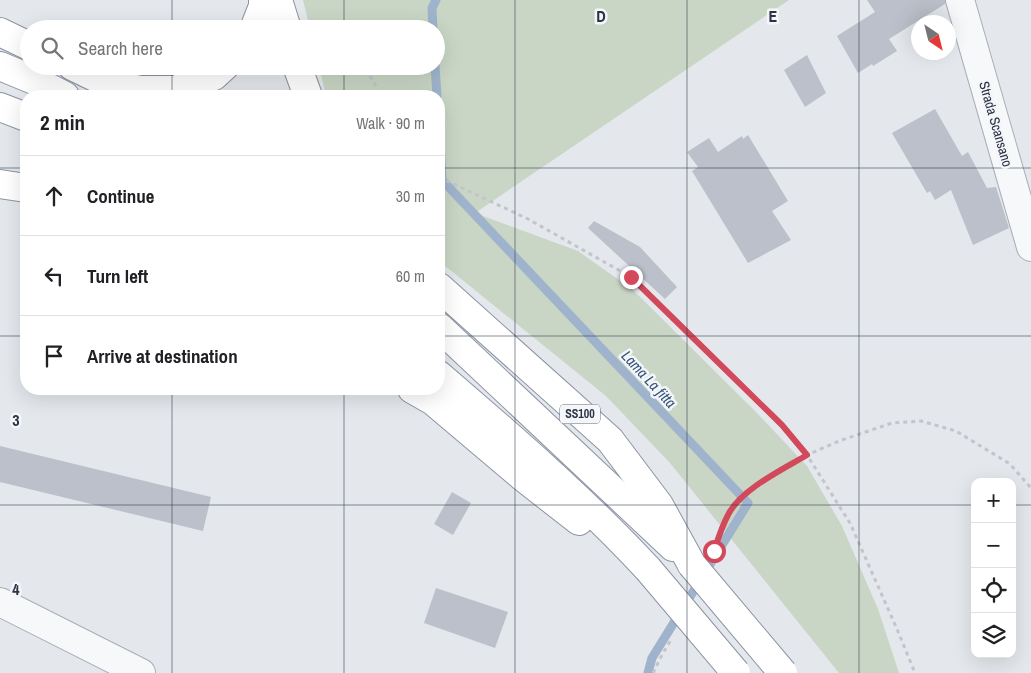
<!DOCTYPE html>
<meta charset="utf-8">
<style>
body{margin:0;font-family:"Archivo Narrow",sans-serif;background:#f6f6f6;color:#202124}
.controls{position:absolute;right:15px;bottom:15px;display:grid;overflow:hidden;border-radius:10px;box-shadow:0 5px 20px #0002}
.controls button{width:45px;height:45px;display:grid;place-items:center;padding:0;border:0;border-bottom:1px solid #e0e0e0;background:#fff;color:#202124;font:25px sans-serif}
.compass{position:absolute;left:911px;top:15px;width:45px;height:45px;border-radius:50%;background:#fff;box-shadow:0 5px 20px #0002;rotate:145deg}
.stop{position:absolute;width:15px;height:15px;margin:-11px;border:4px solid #d1495b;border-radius:50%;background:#fff}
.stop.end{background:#d1495b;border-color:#fff;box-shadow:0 1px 5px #0008}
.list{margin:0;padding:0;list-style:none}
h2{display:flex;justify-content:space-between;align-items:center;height:65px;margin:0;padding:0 20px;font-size:21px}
h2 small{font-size:16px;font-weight:400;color:#757577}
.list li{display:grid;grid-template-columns:32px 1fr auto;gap:15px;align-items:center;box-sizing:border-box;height:80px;padding:0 20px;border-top:1px solid #e0e0e0}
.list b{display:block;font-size:19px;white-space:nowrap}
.list em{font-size:16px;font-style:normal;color:#757577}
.icon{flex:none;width:28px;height:28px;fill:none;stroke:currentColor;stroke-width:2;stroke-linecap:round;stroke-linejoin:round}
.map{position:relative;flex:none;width:1031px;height:673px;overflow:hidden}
.search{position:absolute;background:#fff;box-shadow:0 5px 20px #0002;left:20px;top:20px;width:425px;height:55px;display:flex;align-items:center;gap:12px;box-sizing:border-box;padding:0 18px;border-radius:28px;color:#757577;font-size:19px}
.panel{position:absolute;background:#fff;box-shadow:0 5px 20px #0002;left:20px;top:90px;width:425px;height:305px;border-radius:20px}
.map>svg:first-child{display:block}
</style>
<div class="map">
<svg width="1031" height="673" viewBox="0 0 1031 673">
<rect width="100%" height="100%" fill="#e4e7ec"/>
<!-- green -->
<path fill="#c9d6c5" d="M 303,0 L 789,0 L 475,213 L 578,251 L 633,290 L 757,413 L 807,466 L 842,526 L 878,609 L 899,673 L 839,673 L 670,463 L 606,396 L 439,261 L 439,96 L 326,96 L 319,66 L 436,66 L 436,29 L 310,29 Z"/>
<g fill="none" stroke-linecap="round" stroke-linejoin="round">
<!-- stream -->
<g stroke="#9fb4cc" stroke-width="9">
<path d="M 433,29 L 432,8 L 436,0"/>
<path d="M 435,66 L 437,96"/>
<path d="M 439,126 L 442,180 L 748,503 L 652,658 L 648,673"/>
</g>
</g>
<!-- building -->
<g fill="#bbc0ca">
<path d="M 867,0 L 945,0 L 945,4 L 889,39 L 897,51 L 873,66 L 872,64 L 858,73 L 837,36 L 875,12 Z"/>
<path d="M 807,55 L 826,93 L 805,107 L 784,70 Z"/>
<path d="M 935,109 L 962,156 L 968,152 L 987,188 L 996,187 L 1009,228 L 973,245 L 951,190 L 935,200 L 930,191 L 927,193 L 892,133 Z"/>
<path d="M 748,135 L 788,201 L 772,211 L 791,240 L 748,263 L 692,171 L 698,167 L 687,152 L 709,138 L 718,152 L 742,136 L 743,139 Z"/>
<path d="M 594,221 L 640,247 L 677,287 L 665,299 L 588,228 Z"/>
<path d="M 0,446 L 211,497 L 203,531 L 0,482 Z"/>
<path d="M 452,492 L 471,503 L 453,535 L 434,524 Z"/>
<path d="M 436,588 L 508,612 L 495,648 L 424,623 Z"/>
</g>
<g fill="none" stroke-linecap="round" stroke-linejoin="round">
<!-- minor casing -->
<g stroke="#a9aeb7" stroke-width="30">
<g id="minor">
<path d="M 960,0 L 1031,247"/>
<path d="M 0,602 L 141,673"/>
</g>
</g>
<!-- highway casing -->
<g stroke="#8b94a3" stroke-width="30">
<g id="highway">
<path d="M 278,0 L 287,29"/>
<path d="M 254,29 L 263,6 L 263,0"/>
<path d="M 0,32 L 29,46"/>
<path d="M 0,66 L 36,81 L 65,96"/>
<path d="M 72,66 L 107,83 L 140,90 L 175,90 L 214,76 L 225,66"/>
<path d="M 297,66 L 308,96"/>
<path d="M 0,107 L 26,117"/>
<path d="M 0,184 L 26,188"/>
<path d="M 439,287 L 610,440 L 659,505 L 692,565"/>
<path d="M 439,327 L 673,547"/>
<path d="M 439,375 C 511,437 583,499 648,569"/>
<path d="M 412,389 L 433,401 L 524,478 L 579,521"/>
</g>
</g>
<!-- path -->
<g stroke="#c2c5cb" stroke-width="3" stroke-dasharray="4 4" stroke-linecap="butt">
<path d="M 370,76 L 382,96"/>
<path d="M 439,177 L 528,219 L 631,277 L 782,425 L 807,455 L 850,523 L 897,629 L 915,673"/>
<path d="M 715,550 L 728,514 L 753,487 L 807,455 L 839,441 L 892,423 L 921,421 L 956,431 L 1010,464 L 1031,488"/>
<path d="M 653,673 L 663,653 L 672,638"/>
</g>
<!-- minor -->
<use href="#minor" stroke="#f7f8fa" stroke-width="28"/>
<!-- highway -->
<use href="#highway" stroke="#fff" stroke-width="28"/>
<!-- highway-bridge casing -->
<g stroke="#8b94a3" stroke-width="30" stroke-linecap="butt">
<g id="highway-bridge">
<path d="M 692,565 L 783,673"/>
<path d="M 648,569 L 736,673"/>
</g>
</g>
<!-- highway-bridge -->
<use href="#highway-bridge" stroke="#fff" stroke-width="28"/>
</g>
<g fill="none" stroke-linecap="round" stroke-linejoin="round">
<!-- route -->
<path stroke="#d1495b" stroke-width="6" d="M 631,277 L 782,425 L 807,455 C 783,469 740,490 728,515 C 722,526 718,539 714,551"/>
</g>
<!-- grid -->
<path fill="none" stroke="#2b3445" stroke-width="1" stroke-opacity="0.55" d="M 172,0 L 172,29M 344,0 L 344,29M 515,0 L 515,673M 687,0 L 687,673M 859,0 L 859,673M 172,66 L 172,96M 344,66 L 344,96M 0,168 L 26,168M 439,168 L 1031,168M 0,336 L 26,336M 439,336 L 1031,336M 172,389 L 172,673M 344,389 L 344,673M 0,505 L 975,505M 1012,505 L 1031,505"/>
<g text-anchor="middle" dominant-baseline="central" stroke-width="5" stroke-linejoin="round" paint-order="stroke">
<!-- shield labels -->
<rect fill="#f4f6f9" stroke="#676e7b" stroke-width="1" x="560" y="404.5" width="40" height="19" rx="4"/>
<g font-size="12" font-weight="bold" fill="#2b3445">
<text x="580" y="414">SS100</text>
</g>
<!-- street labels -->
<g font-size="14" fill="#2b3445" stroke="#f4f6f9">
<text transform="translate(996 124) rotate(74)">Strada Scansano</text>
</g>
<!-- water labels -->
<g font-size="15" font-style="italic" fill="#34527a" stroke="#f4f6f9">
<text transform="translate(649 379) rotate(47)">Lama La fitta</text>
</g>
</g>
<g font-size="16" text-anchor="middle" font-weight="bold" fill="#2b3445" stroke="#f4f6f9" stroke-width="5" stroke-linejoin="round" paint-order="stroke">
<text x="601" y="22">D</text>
<text x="773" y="22">E</text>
<text x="16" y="426">3</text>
<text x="16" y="595">4</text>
</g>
</svg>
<div class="controls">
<button>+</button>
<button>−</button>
<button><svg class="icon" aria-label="locate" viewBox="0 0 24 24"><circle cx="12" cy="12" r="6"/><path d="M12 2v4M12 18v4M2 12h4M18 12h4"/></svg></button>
<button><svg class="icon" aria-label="layers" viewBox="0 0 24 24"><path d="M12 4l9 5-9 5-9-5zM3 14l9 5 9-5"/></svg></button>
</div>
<svg class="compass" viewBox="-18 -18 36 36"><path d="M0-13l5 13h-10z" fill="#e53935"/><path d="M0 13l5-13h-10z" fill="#757577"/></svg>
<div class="stop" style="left:714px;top:551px"></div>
<div class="stop end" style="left:631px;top:277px"></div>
<div class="search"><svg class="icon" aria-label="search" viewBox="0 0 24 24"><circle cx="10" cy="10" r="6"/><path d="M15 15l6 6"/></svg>Search here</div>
<section class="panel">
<h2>2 min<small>Walk · 90 m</small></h2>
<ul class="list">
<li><svg class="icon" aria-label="ahead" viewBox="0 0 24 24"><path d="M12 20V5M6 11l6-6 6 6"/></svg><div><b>Continue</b></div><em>30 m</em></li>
<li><svg class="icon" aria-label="left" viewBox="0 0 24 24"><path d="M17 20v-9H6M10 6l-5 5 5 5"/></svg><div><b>Turn left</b></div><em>60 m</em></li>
<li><svg class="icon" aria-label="arrive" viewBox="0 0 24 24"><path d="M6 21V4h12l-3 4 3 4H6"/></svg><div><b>Arrive at destination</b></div></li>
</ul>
</section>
</div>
